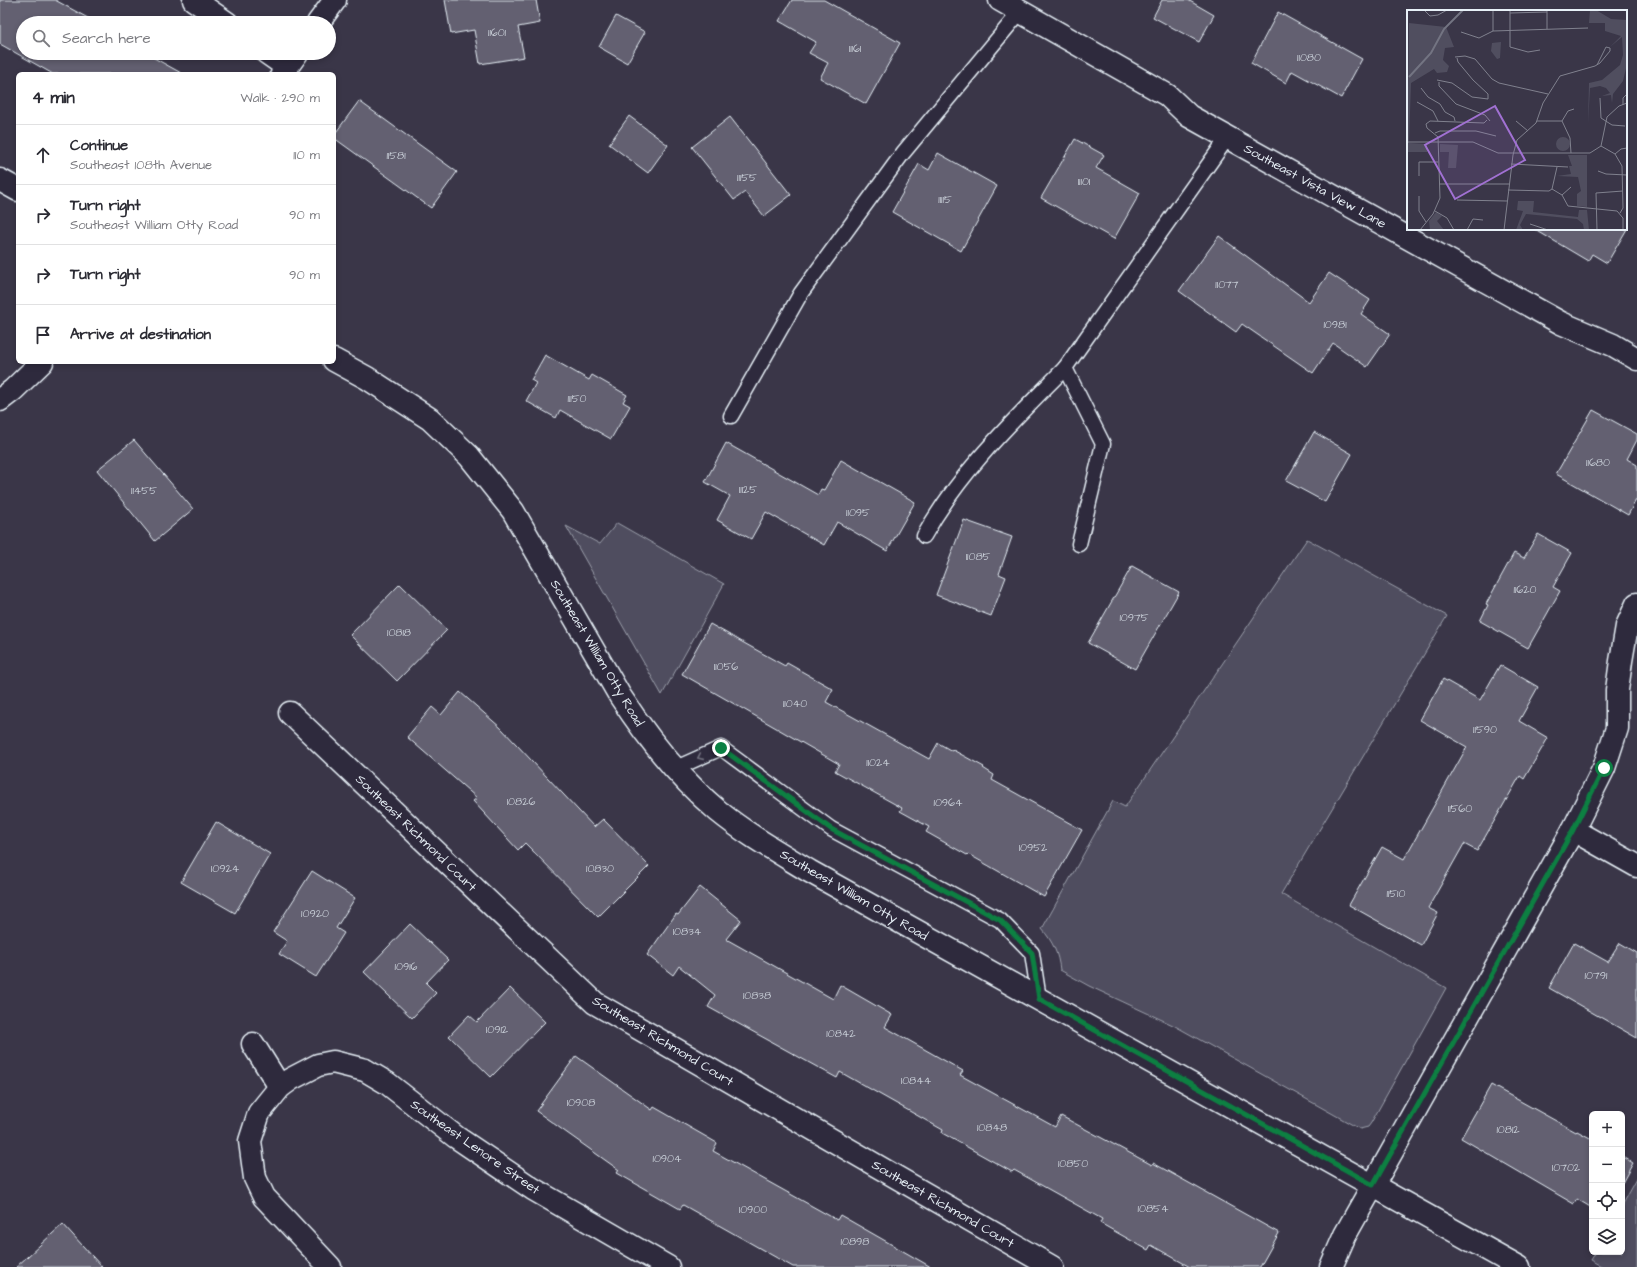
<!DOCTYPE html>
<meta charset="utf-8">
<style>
body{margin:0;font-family:"Architects Daughter",sans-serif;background:#f7f7f7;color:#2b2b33}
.controls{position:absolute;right:12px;bottom:12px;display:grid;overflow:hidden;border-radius:6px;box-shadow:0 2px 6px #0003}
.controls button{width:36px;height:36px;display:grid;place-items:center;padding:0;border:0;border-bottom:1px solid #e1e1e2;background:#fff;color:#2b2b33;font:20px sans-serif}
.stop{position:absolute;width:12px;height:12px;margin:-9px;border:3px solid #0b8043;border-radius:50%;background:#fff}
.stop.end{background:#0b8043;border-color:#fff;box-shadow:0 1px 4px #0008}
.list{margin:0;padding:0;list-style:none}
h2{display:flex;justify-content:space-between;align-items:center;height:52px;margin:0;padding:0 16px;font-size:17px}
h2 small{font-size:13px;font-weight:400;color:#7c7c81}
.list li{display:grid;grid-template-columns:26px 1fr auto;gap:12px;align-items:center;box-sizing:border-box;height:60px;padding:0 16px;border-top:1px solid #e1e1e2}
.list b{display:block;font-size:15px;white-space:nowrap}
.list p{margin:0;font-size:13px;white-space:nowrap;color:#7c7c81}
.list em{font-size:13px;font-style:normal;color:#7c7c81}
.icon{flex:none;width:22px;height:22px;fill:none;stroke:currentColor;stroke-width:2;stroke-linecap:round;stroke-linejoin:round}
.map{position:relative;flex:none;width:1637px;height:1267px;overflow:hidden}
.search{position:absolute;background:#fff;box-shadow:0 2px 6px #0003;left:16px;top:16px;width:320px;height:44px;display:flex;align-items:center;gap:10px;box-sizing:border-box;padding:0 14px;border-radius:22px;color:#7c7c81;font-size:15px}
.panel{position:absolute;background:#fff;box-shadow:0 2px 6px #0003;left:16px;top:72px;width:320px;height:292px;border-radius:6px}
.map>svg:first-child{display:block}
</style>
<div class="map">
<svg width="1637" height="1267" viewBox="0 0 1637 1267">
<rect width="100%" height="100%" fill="#3a3648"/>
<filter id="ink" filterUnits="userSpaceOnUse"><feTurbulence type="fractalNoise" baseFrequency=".025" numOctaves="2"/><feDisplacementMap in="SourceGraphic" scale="8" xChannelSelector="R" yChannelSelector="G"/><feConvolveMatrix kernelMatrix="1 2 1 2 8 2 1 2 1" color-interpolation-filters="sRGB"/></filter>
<g filter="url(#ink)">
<!-- green -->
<g fill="#504e5f" stroke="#9ca0ac">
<path d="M 617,523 L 724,584 L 662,695 L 566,526 L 600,544 Z"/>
<path d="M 1307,539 L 1447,616 L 1281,894 L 1446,988 L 1371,1123 L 1368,1127 L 1360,1129 L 1175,1026 L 1089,986 L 1060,970 C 1058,953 1053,942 1042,929 L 1113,801 L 1125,807 Z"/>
<path d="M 1637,1177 L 1637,1267 L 1603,1267 L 1590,1260 L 1595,1252 L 1622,1252 L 1622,1204 Z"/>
</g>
<!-- building -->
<g fill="#636171" stroke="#e8f1f8">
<path d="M 0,0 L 55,0 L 97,23 L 23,23 L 23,53 L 145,53 L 183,74 L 53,74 L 0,44 Z"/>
<path d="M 445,0 L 536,0 L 540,23 L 518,27 L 524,57 L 480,64 L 474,30 L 451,34 Z"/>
<path d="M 792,0 L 824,0 L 900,43 L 866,104 L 820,78 L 828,63 L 809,53 L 816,42 L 779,21 Z"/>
<path d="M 1162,0 L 1188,0 L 1214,15 L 1199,42 L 1153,17 Z"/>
<path d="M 1278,12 L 1362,59 L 1341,98 L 1292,71 L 1286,83 L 1251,63 Z"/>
<path d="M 616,16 L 645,32 L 627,63 L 599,47 Z"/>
<path d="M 359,101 L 457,172 L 431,208 L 334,138 L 334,135 Z"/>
<path d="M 629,116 L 668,145 L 648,173 L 609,144 Z"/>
<path d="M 730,117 L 791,195 L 764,216 L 745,192 L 734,200 L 692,147 Z"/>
<path d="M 1075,139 L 1104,155 L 1096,168 L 1140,193 L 1114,239 L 1041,198 Z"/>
<path d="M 938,153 L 997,186 L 961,251 L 892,212 L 919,164 L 929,170 Z"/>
<path d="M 1534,229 L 1627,229 L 1607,263 L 1592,254 L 1588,261 Z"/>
<path d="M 1219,236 L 1309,302 L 1329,273 L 1370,300 L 1361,314 L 1390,334 L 1367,367 L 1333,343 L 1313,373 L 1242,324 L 1236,332 L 1179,291 Z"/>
<path d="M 545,355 L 589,380 L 592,375 L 627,395 L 623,402 L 630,406 L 611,439 L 560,410 L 556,418 L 526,401 L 536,383 L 531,380 Z"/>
<path d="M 1593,410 L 1637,434 L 1637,440 L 1627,459 L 1637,465 L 1637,498 L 1628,515 L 1556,474 Z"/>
<path d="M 1314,432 L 1352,454 L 1325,502 L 1286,481 Z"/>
<path d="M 134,440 L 193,509 L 155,541 L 97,470 Z"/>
<path d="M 726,443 L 818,495 L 821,489 L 824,490 L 841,460 L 915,502 L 887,551 L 837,522 L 824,545 L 766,512 L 751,539 L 717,520 L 730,496 L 705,482 Z"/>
<path d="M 964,520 L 1012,537 L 999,574 L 1006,577 L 991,616 L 936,595 Z"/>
<path d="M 1538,534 L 1572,553 L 1553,587 L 1560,591 L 1528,648 L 1480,621 L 1488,605 L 1486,604 L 1514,553 L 1524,558 Z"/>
<path d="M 1132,566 L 1179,592 L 1135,669 L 1088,643 Z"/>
<path d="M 400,584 L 447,630 L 397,681 L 350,635 Z"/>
<path d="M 710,624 L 785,666 L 787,663 L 833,689 L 826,702 L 929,759 L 938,743 L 952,751 L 953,750 L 984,767 L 983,768 L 994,775 L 992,780 L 1082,830 L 1044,897 L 968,854 L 967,855 L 926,832 L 929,827 L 900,811 L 902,808 L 835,771 L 839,764 L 682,674 Z"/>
<path d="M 1500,665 L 1538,687 L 1519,721 L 1548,738 L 1524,779 L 1520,776 L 1477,851 L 1464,844 L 1428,908 L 1438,913 L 1421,945 L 1349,905 L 1382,847 L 1404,859 L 1467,747 L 1420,720 L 1443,679 L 1480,700 Z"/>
<path d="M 460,692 L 501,728 L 594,827 L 603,819 L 649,866 L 598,917 L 525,843 L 518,850 L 473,801 L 477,798 L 407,737 L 432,707 L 441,715 Z"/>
<path d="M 216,822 L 270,854 L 235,913 L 181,882 Z"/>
<path d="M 312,871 L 355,898 L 336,928 L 344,933 L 316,977 L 279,954 L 287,941 L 273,932 Z"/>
<path d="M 700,887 L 741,920 L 726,939 L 833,999 L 840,985 L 892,1015 L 885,1027 L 963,1071 L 960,1075 L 1055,1127 L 1061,1116 L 1152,1165 L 1153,1163 L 1279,1233 L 1260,1267 L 1190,1267 L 1151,1245 L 1148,1250 L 1100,1223 L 1102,1219 L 1014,1170 L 1012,1172 L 942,1133 L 943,1130 L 840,1072 L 837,1078 L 708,1007 L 715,995 L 679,966 L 673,975 L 647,955 L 676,914 L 678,915 Z"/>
<path d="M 410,924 L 448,960 L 426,983 L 436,993 L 412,1018 L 364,972 Z"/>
<path d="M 1574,943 L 1608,962 L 1620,943 L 1637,953 L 1637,1038 L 1549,988 Z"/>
<path d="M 510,988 L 545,1022 L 491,1077 L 449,1036 L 469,1015 L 477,1022 Z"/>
<path d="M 576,1056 L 652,1110 L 654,1107 L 717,1143 L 713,1151 L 837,1220 L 840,1215 L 931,1267 L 793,1267 L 683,1205 L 680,1209 L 617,1173 L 619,1170 L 536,1111 Z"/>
<path d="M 1491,1085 L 1576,1132 L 1577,1131 L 1592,1139 L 1592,1208 L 1577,1199 L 1574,1204 L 1461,1138 Z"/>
<path d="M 1622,1156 L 1633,1163 L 1622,1183 Z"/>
<path d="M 63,1224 L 102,1267 L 16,1267 Z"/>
</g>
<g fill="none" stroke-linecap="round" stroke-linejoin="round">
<!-- lane casing -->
<g stroke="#e8f1f8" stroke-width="17">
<g id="lane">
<path d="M 731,416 L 801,293 L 903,153 L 1020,12"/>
<path d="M 924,536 C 960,471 1014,420 1065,368"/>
<path d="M 1079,544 L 1103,444 L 1065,368 L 1228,137"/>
<path d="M 674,769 L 721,748 L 831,829 L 1000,920 L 1032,953 L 1039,999"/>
</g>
</g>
<!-- street casing -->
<g stroke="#e8f1f8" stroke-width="25">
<g id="street">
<path d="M 194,0 L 227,23"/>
<path d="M 1000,0 L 1167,95 L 1189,116 L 1561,323 L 1613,345 L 1637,359"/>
<path d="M 318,23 L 335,0"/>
<path d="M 267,53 L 287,67"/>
<path d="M 282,74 L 297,53"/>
<path d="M 0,400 L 13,390 L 42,362"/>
<path d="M 290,713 L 595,1003 L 1052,1267"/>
<path d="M 1573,830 L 1637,866"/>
<path d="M 253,1044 L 280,1087"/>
<path d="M 330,1267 L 264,1197 L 255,1178 L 250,1141 L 259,1113 L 280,1087 L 291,1079 L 318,1065 L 333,1062 L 365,1070 L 387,1083 L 456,1137 L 533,1189 L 668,1267"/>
<path d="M 1331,1267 L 1345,1235 L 1573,830 L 1604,768 L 1617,728 L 1617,690 L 1621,661 L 1627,626 L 1637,604"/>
</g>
</g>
<!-- secondary casing -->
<g stroke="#e8f1f8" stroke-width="25">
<g id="secondary">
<path d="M 0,180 L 18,190"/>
<path d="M 334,360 L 367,378 L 430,419 L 469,456 L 513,511 L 620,696 C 648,739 679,778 718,811 C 746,834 778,852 809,871 L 1519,1267"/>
</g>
</g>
<!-- lane -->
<use href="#lane" stroke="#2f2a3d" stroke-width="14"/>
<!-- street -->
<use href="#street" stroke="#2f2a3d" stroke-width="22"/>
<!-- secondary -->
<use href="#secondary" stroke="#2f2a3d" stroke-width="22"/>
</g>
<!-- one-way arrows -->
<defs><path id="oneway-chevron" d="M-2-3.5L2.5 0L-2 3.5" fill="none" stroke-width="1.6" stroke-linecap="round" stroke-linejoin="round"/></defs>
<use stroke="#70707e" href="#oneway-chevron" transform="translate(700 757) rotate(156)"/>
</g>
<g fill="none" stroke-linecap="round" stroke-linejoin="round" filter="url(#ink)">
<!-- route -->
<path stroke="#0b8043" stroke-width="5" d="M 721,748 L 831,829 L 1000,920 L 1032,953 L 1039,999 L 1373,1185 L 1573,830 L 1604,768"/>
</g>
<g text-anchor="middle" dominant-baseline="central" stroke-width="3" stroke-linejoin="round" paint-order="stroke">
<!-- number labels -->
<g font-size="11" fill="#c7cdd6">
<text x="497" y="32">11601</text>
<text x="855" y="48">11161</text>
<text x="1309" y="57">11080</text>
<text x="396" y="155">11581</text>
<text x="747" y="177">11155</text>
<text x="1084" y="181">11101</text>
<text x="945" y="199">11115</text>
<text x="1227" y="284">11077</text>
<text x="1335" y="324">10981</text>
<text x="577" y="398">11150</text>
<text x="1598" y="462">11680</text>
<text x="748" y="489">11125</text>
<text x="144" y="490">11455</text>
<text x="858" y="512">11095</text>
<text x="978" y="556">11085</text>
<text x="1525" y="589">11620</text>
<text x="1134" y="617">10975</text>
<text x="399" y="632">10818</text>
<text x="726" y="666">11056</text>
<text x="795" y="703">11040</text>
<text x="1485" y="729">11590</text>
<text x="878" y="762">11024</text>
<text x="521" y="801">10826</text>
<text x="948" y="802">10964</text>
<text x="1460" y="808">11560</text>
<text x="1033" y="847">10952</text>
<text x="225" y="868">10924</text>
<text x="600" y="868">10830</text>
<text x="1396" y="893">11510</text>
<text x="315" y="913">10920</text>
<text x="687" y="931">10834</text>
<text x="406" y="966">10916</text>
<text x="1596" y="975">10791</text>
<text x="757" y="995">10838</text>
<text x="497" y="1029">10912</text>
<text x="841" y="1033">10842</text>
<text x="916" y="1080">10844</text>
<text x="581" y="1102">10908</text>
<text x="992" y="1127">10848</text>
<text x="1508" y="1129">10812</text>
<text x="667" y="1158">10904</text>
<text x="1073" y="1163">10850</text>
<text x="1566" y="1167">10702</text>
<text x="1153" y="1208">10854</text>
<text x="753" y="1209">10900</text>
<text x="855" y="1241">10898</text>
</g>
<!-- street labels -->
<g font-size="13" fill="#e8f1f8" stroke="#2f2a3d">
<text transform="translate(1315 186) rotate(29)">Southeast Vista View Lane</text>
<text transform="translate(597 653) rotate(59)">Southeast William Otty Road</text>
<text transform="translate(416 833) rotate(44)">Southeast Richmond Court</text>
<text transform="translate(854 895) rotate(30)">Southeast William Otty Road</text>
<text transform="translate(663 1041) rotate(31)">Southeast Richmond Court</text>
<text transform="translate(475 1147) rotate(35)">Southeast Lenore Street</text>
<text transform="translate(943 1204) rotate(30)">Southeast Richmond Court</text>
</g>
</g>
<!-- overview -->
<g transform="translate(1407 10)">
<rect width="220" height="220" fill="#3a3648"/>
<path d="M 183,0 L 189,0 L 204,9 L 220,10 L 220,54 L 216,71 L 206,84 L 205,93 L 204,85 L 195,86 L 203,83 L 199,78 L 193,76 L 183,78 L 181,114 L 182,73 L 195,70 L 213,55 L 216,45 L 215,27 L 203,37 L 214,26 L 198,21 L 198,13 L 182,13 ZM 2,13 L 39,17 L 47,37 L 38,38 L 36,50 L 42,56 L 40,62 L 30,63 L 27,59 L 4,73 L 2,133 L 20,134 L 20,142 L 0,142 ZM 94,32 L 93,48 L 90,49 L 84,41 L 85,33 ZM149 134a7 7 0 1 1 14 0a7 7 0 1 1-14 0ZM 33,134 L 51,135 L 49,158 L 41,158 L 42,142 L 33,142 ZM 161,145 L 180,145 L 180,197 L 170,196 L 170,184 L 174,181 L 171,167 L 150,166 L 164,164 L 162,156 L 165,156 ZM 111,191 L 127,191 L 126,202 L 171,207 L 172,200 L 180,200 L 182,220 L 177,220 L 176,214 L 170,209 L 119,204 L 113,215 L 116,220 L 109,220 L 116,201 L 110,200 ZM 29,202 L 35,206 L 30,211 L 37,220 L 23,220 L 22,211 Z" fill="#504e5f"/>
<path fill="none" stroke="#737482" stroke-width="2" d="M 2,67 L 24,43 L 37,19 L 56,0"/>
<path fill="none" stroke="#80818e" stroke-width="1" d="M 17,0 L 23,6 L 31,5 L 40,0M 86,0 L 86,21M 103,0 L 103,37 L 121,42 L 133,40M 103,3 L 140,2M 140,19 L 140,0M 54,22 L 72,28 L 86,21 L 181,18M 48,47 L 58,46 L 68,49 L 85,69 L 92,73 L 141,84M 30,70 L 45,73 L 65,87 L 81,89 L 81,84 L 66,70 L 51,52 L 50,48M 32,72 L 32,76 L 49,94 L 78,105 L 83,111M 14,78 L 21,87 L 33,94 L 38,102 L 47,107 L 48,111M 193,88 L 194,108 L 205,115 L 218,116M 10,92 L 26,101 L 31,111M 216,95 L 216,88 L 220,84M 109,111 L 121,121M 130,111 L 155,111 L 163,128 L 164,143M 155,111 L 161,101 L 167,99M 28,123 L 33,121 L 69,121 L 89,126M 0,132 L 66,132 L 91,143 L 183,143 L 194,136 L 200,107 L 212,96 L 220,93M 194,136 L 208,144 L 215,156 L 216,198 L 213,203M 208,144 L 214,139 L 220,138M 104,154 L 161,157M 191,161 L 199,164 L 220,165M 12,166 L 12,152 L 31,152M 32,174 L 102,174M 145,179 L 155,185 L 161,196 L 210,201 L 216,208 L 216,220M 101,180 L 142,181 L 145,179 L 150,157M 155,185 L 164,177M 12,186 L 12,201 L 19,212M 50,190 L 100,191M 28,201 L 40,208 L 47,220M 123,214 L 141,220M 13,220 L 26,204 L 33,188 L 31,127 L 20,118 L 19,114 L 23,111 L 77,113 L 80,110M 60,220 L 66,209 L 76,210M 97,220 L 106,145 L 110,130 L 129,113 L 136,93 L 153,66 L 188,56 L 193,53 L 203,41 L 203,38 L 199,37 L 190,55M 190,220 L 189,183 L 216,181"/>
<path fill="#a171d3" fill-opacity="0.15" stroke="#a171d3" stroke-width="2" d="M 88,96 L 118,150 L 48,189 L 18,135 Z"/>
<rect width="220" height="220" fill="none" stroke="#e8f1f8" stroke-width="2"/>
</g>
</svg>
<div class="controls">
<button>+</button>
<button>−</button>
<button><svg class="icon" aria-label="locate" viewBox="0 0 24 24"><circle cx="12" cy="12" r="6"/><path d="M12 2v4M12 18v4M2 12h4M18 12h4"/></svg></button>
<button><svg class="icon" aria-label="layers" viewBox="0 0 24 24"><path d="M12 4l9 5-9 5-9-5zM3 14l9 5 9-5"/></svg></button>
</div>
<div class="stop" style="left:1604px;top:768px"></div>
<div class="stop end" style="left:721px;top:748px"></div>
<div class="search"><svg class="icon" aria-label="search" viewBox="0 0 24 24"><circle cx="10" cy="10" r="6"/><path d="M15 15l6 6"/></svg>Search here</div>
<section class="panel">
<h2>4 min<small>Walk · 290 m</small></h2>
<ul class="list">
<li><svg class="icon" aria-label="ahead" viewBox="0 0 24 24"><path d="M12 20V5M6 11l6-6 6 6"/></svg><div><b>Continue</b><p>Southeast 108th Avenue</p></div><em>110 m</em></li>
<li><svg class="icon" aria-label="right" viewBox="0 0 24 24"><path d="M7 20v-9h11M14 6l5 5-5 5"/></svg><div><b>Turn right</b><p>Southeast William Otty Road</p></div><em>90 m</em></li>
<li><svg class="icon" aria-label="right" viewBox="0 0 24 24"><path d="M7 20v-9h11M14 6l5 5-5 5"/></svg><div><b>Turn right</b></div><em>90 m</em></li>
<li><svg class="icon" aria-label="arrive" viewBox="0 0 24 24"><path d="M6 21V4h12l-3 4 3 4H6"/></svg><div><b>Arrive at destination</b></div></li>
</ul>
</section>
</div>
